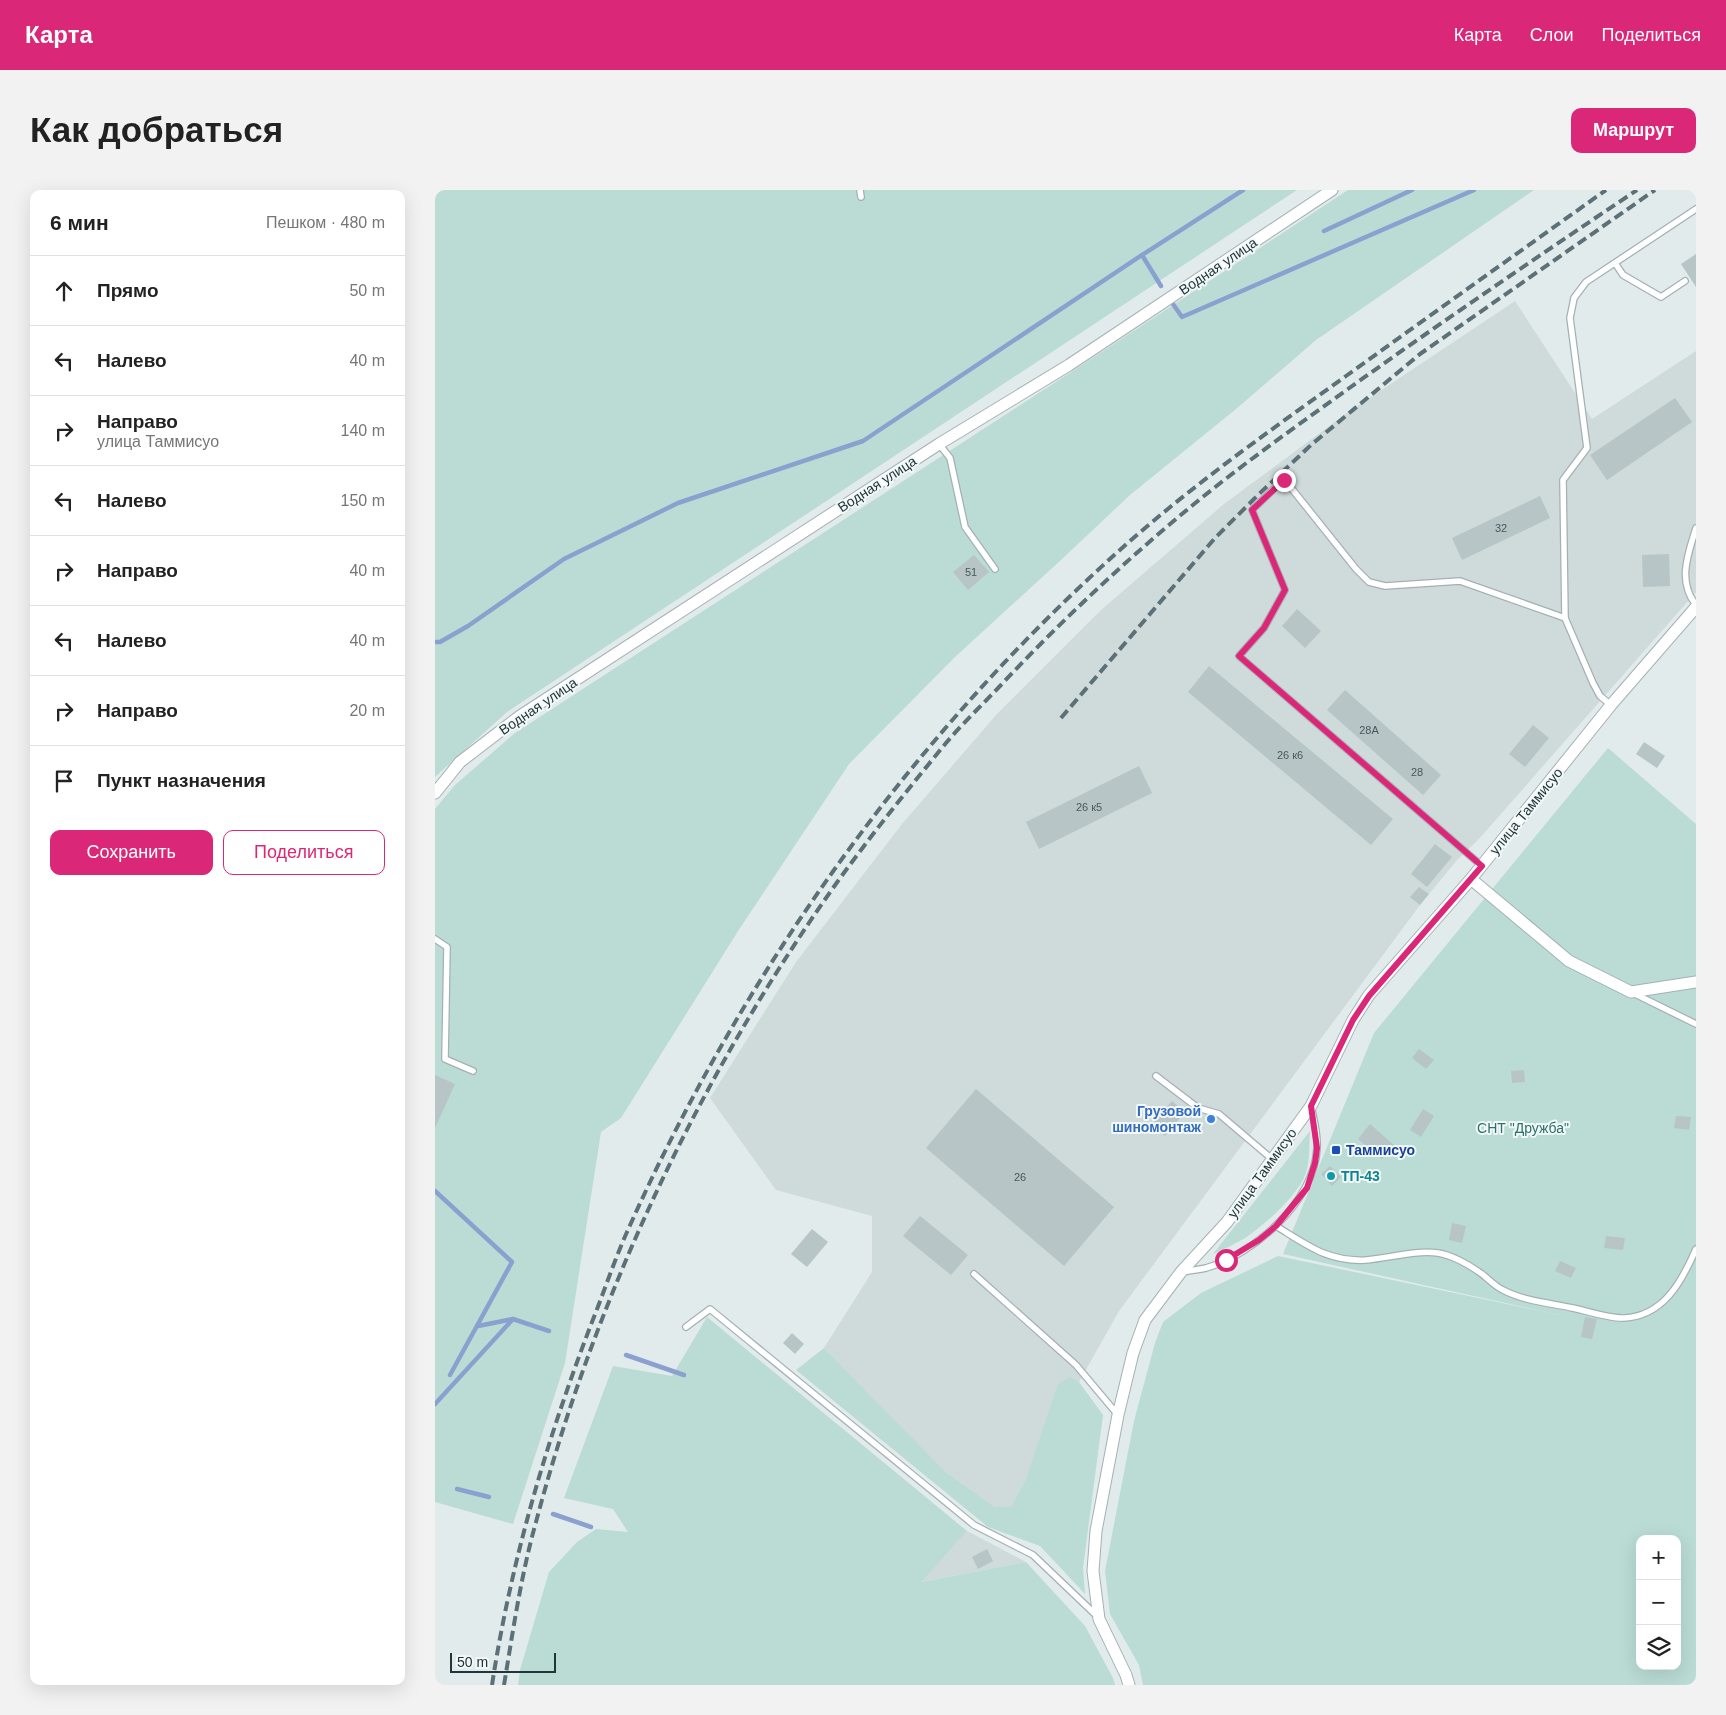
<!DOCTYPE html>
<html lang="ru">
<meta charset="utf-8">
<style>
body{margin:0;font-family:Arial,sans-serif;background:#f2f2f2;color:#222}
.controls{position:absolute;right:15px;bottom:15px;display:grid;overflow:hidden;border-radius:10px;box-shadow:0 5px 20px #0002}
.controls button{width:45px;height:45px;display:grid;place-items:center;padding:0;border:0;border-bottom:1px solid #e0e0e0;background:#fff;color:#222;font:25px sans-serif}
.scale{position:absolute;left:15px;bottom:12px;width:106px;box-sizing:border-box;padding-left:5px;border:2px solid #22353b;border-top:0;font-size:14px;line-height:18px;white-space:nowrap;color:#22353b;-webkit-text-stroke:4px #f2f8f8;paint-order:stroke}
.stop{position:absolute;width:15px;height:15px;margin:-11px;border:4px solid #db2777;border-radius:50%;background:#fff}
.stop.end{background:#db2777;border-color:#fff;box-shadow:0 1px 5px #0008}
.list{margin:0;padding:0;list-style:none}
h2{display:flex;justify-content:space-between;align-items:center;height:65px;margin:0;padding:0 20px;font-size:21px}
h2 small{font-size:16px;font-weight:400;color:#767676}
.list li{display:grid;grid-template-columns:32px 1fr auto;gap:15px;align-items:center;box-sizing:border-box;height:70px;padding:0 20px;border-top:1px solid #e0e0e0}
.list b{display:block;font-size:19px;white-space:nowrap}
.list p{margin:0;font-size:16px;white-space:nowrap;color:#767676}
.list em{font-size:16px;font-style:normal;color:#767676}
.actions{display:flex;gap:10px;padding:15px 20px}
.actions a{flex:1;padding:11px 0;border:1px solid #db2777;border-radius:10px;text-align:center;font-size:18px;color:#db2777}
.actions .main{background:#db2777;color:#fff}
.icon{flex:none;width:28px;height:28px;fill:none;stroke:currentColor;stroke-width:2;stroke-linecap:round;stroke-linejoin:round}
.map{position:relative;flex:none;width:1261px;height:1495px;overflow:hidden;border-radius:10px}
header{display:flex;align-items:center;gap:30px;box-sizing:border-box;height:70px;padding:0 25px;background:#db2777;color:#fff}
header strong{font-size:24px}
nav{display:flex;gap:28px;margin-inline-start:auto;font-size:18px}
.intro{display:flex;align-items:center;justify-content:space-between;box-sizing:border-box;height:120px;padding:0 30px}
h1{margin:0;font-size:35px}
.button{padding:12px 22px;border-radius:10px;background:#db2777;color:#fff;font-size:18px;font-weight:700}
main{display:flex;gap:30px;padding:0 30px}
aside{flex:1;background:#fff;border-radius:10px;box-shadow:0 5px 20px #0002}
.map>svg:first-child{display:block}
</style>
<header>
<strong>Карта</strong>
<nav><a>Карта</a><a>Слои</a><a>Поделиться</a></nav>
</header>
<div class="intro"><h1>Как добраться</h1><a class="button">Маршрут</a></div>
<main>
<aside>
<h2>6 мин<small>Пешком · 480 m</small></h2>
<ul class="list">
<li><svg class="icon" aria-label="ahead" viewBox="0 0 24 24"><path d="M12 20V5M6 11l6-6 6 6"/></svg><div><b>Прямо</b></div><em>50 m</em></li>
<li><svg class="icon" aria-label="left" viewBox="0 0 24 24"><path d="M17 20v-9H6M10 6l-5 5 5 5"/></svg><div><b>Налево</b></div><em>40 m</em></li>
<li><svg class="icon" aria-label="right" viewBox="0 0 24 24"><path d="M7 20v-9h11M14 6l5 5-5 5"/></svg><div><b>Направо</b><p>улица Таммисуо</p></div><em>140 m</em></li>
<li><svg class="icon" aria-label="left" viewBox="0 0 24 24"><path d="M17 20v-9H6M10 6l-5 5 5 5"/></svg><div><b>Налево</b></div><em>150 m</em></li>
<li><svg class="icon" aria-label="right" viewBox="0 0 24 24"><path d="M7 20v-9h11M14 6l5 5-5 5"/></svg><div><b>Направо</b></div><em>40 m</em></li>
<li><svg class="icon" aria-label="left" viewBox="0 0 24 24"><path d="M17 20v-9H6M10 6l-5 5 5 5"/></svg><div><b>Налево</b></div><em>40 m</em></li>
<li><svg class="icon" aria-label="right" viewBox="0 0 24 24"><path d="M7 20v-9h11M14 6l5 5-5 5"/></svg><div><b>Направо</b></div><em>20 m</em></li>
<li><svg class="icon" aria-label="arrive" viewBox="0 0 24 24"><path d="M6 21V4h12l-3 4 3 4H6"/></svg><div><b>Пункт назначения</b></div></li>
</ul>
<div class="actions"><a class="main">Сохранить</a><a>Поделиться</a></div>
</aside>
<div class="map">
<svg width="1261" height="1495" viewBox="0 0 1261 1495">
<rect width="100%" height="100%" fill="#e1ebeb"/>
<!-- built -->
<g fill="#cfdadb">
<path d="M 1080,111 L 1157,229 L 1261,161 L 1261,402 L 1043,650 L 1022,670 L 985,715 L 684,1121 L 644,1192 L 635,1188 L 591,1289 L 576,1318 L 560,1317 L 512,1283 L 389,1158 L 437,1082 L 437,1026 L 341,1000 L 275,908 L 361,772 L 467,634 L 562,524 L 666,420 L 789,314 L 909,225 Z"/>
<path d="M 532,1341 L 591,1372 L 485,1392 Z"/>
</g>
<!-- green -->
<g fill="#badcd5" fill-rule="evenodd">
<path d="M 0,0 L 862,0 L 72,522 L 0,587 Z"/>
<path d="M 913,0 L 1099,0 L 881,150 L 801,219 L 695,305 L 627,369 L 520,467 L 414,574 L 305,738 L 186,928 L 166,942 L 130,1173 L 78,1334 L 0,1312 L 0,619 L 20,595 L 80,543 L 627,188 Z"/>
<path d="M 1173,558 L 1261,634 L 1261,1495 L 708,1495 L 704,1475 L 675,1424 L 670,1381 L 699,1231 L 720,1153 L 728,1132 L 766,1103 L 843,1066 L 1125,1125 L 848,1064 L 939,843 ZM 1205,1349 L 1242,1349 L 1242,1476 L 1205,1476 Z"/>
<path d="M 875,941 C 874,954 875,970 871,983 C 863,1006 829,1035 810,1048 C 800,1054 789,1059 778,1064 Z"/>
<path d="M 272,1127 L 532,1341 L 486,1392 L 591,1372 L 650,1436 L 678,1488 L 680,1495 L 83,1495 L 85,1480 L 114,1382 L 142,1352 L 161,1339 L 193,1342 L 178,1319 L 129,1308 L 178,1176 L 237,1186 Z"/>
<path d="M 389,1158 L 512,1283 L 560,1317 L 576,1317 L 591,1289 L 623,1194 L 635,1187 L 644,1192 L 668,1225 L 648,1378 L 650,1404 L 605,1356 L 553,1337 L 361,1180 Z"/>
</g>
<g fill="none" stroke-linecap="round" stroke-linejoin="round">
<!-- stream -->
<g stroke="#8aa1cf" stroke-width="4.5">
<path d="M 889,41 L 977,0"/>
<path d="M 707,65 L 726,96"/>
<path d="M 738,114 L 747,127 L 1039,0"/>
<path d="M 0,452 L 5,452 L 33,436 L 129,369 L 243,313 L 428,251 L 707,65 L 808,0"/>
<path d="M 0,1001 L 77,1072 L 15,1185"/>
<path d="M 43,1136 L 78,1129"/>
<path d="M 191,1165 L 249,1185"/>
<path d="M 0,1214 L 78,1129 L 114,1141"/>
<path d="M 22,1299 L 54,1307"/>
<path d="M 118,1324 L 156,1337"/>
</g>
</g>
<!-- building -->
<g fill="#b7c5c6">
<path d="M 1261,64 L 1261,97 L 1246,74 Z"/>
<path d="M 1240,208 L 1257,232 L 1172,290 L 1155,265 Z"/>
<path d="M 1105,306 L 1115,328 L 1027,370 L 1017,348 Z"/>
<path d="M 1234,364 L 1235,396 L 1208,397 L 1207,365 Z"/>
<path d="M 539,365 L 554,382 L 533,400 L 518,382 Z"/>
<path d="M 862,419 L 886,441 L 870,458 L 847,436 Z"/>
<path d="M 774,476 L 958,629 L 936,655 L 753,502 Z"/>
<path d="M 910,500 L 1006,585 L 988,605 L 892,520 Z"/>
<path d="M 1098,535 L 1114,548 L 1090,577 L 1074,564 Z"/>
<path d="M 1209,552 L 1230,566 L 1222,578 L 1201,564 Z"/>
<path d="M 704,576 L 717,603 L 604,659 L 591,632 Z"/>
<path d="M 1000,654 L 1017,667 L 992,697 L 976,684 Z"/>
<path d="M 984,697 L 994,704 L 985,715 L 975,707 Z"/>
<path d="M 984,859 L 999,870 L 991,879 L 977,868 Z"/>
<path d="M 1089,880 L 1090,892 L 1077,893 L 1076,881 Z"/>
<path d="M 0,885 L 20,894 L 0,938 Z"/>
<path d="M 541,899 L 679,1017 L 629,1076 L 491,958 Z"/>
<path d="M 737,911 L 750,922 L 730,946 L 717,935 Z"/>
<path d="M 988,919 L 999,926 L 986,947 L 975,940 Z"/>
<path d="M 1241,926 L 1256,927 L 1254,940 L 1239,938 Z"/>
<path d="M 935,934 L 959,955 L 947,969 L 923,949 Z"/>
<path d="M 895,976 L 906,987 L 897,996 L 886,984 Z"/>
<path d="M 485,1026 L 533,1065 L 516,1085 L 468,1046 Z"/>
<path d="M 1017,1033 L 1031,1036 L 1027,1053 L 1014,1050 Z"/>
<path d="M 377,1039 L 393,1052 L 372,1077 L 356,1064 Z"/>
<path d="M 1171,1046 L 1190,1048 L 1188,1060 L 1169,1058 Z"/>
<path d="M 1125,1071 L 1141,1078 L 1136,1088 L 1120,1081 Z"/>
<path d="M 1150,1127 L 1162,1129 L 1157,1149 L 1146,1147 Z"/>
<path d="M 357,1143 L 369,1154 L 360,1164 L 348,1153 Z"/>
<path d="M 552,1359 L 558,1371 L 543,1379 L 537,1367 Z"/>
</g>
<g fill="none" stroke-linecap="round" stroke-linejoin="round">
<!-- lane casing -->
<g stroke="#a4b1b3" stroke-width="8">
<g id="lane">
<path d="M 425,0 L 426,7"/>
<path d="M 1180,73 L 1188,85 L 1226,107 L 1250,91"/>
<path d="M 504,254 L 515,268 L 530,337 L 560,379"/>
<path d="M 1261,338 C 1253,364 1242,391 1261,415"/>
<path d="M 1176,515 L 1165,506 L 1158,493 L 1130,428 L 1128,290 L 1152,258 L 1135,128 L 1139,108 L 1151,92 L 1261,19"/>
<path d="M 1047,676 L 804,466 L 829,438 L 850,400 L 817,320 L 849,289 L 921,379 L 934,392 L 950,396 L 1025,391 L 1130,428"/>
<path d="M 0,749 L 12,757 L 10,869 L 38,881"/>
<path d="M 1198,803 L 1261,834"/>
<path d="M 721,886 L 763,918 L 784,924 L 837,969"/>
<path d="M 841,1036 C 872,1055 893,1072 931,1070 C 955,1068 979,1060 1003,1063 C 1016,1065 1033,1074 1044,1082 C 1052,1087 1059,1096 1068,1100 C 1089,1111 1114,1113 1138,1118 C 1151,1121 1177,1129 1189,1128 C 1229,1126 1247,1091 1261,1059"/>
<path d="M 748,1082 C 756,1080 763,1080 771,1078 C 819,1064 880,1011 882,958 C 883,944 879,930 876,916"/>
<path d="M 539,1084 L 641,1175 L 683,1225"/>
<path d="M 251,1137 L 275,1119 L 539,1335 L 598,1365 L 663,1427"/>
</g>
</g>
<!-- street casing -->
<g stroke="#a4b1b3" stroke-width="13">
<g id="street">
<path d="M 0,603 L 25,572 L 85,526 L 504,254 L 634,175 L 897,0"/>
<path d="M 1036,689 L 1134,771 L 1196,802 L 1261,792"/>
<path d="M 694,1495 L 691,1485 L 664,1429 L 658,1381 L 661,1341 L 683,1225 L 698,1163 L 710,1130 L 746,1082 L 792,1032 L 876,916 L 918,830 L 934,805 L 1036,689 L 1176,515 L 1261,417"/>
</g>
</g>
<!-- lane -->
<use href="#lane" stroke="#fff" stroke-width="5.5"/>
<!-- street -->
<use href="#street" stroke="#fff" stroke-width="11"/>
<!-- rail -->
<g stroke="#5c7077" stroke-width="4" stroke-dasharray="10 5" stroke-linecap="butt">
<path d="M 626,528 L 780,348 L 824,304 L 876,255 L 985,164 L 1220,0"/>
<path d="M 57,1495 C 76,1371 112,1249 157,1132 C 169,1102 179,1071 192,1042 C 310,777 484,535 703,344 C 769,287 840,237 911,186 C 997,124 1084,62 1171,0"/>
<path d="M 69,1495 C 78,1441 86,1385 101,1332 C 161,1105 266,883 403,691 C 437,644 474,598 511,553 C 528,533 547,515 565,496 C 627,430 694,367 764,310 C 812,271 863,235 913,199 C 1008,131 1105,65 1202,0"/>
</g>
</g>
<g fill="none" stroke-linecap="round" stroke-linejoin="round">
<!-- route -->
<path stroke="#db2777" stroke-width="6" d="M 791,1070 L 824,1050 L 841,1036 L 872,998 L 880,973 L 882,958 L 876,916 L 918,830 L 934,806 L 1047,676 L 804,466 L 829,438 L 850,400 L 817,320 L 849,290"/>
</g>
<!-- markers -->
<circle fill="#3f7fe0" stroke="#f2f8f8" stroke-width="2" cx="776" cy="929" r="5"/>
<rect fill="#1a4fb4" stroke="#f2f8f8" stroke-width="2" x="896" y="955" width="10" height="10" rx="2.5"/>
<circle fill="#0f9aa8" stroke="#f2f8f8" stroke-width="2" cx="896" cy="986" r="5"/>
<g text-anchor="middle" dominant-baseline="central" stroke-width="4" stroke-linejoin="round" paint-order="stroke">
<!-- number labels -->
<g font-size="11" fill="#47595e">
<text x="1066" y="338">32</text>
<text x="536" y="382">51</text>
<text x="934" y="540">28А</text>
<text x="855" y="565">26 к6</text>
<text x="982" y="582">28</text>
<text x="654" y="617">26 к5</text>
<text x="585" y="987">26</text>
</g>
<!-- street labels -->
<g font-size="14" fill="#22353b" stroke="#f2f8f8">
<text transform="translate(783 76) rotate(-34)">Водная улица</text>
<text transform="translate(442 294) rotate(-33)">Водная улица</text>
<text transform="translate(103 516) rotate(-34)">Водная улица</text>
<text transform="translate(1091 621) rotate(-51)">улица Таммисуо</text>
<text transform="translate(827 983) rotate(-54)">улица Таммисуо</text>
</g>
<!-- shop labels -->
<g font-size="14" font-weight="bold" fill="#366cbe" stroke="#f2f8f8" text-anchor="end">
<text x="766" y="921">Грузовой<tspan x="766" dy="16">шиномонтаж</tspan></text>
</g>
<!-- park labels -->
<g font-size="14" fill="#2d716b" stroke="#f2f8f8">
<text x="1088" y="938">СНТ "Дружба"</text>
</g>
<!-- transit labels -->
<g font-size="14" font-weight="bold" fill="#164399" stroke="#f2f8f8" text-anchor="start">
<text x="911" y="960">Таммисуо</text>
</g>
<!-- culture labels -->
<g font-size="14" font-weight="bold" fill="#0d838f" stroke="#f2f8f8" text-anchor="start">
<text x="906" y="986">ТП-43</text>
</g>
</g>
</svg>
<div class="controls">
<button>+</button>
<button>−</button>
<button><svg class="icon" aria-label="layers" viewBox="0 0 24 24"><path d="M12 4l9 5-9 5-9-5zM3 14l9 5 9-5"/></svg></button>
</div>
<div class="scale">50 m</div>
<div class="stop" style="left:791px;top:1070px"></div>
<div class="stop end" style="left:849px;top:290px"></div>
</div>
</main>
